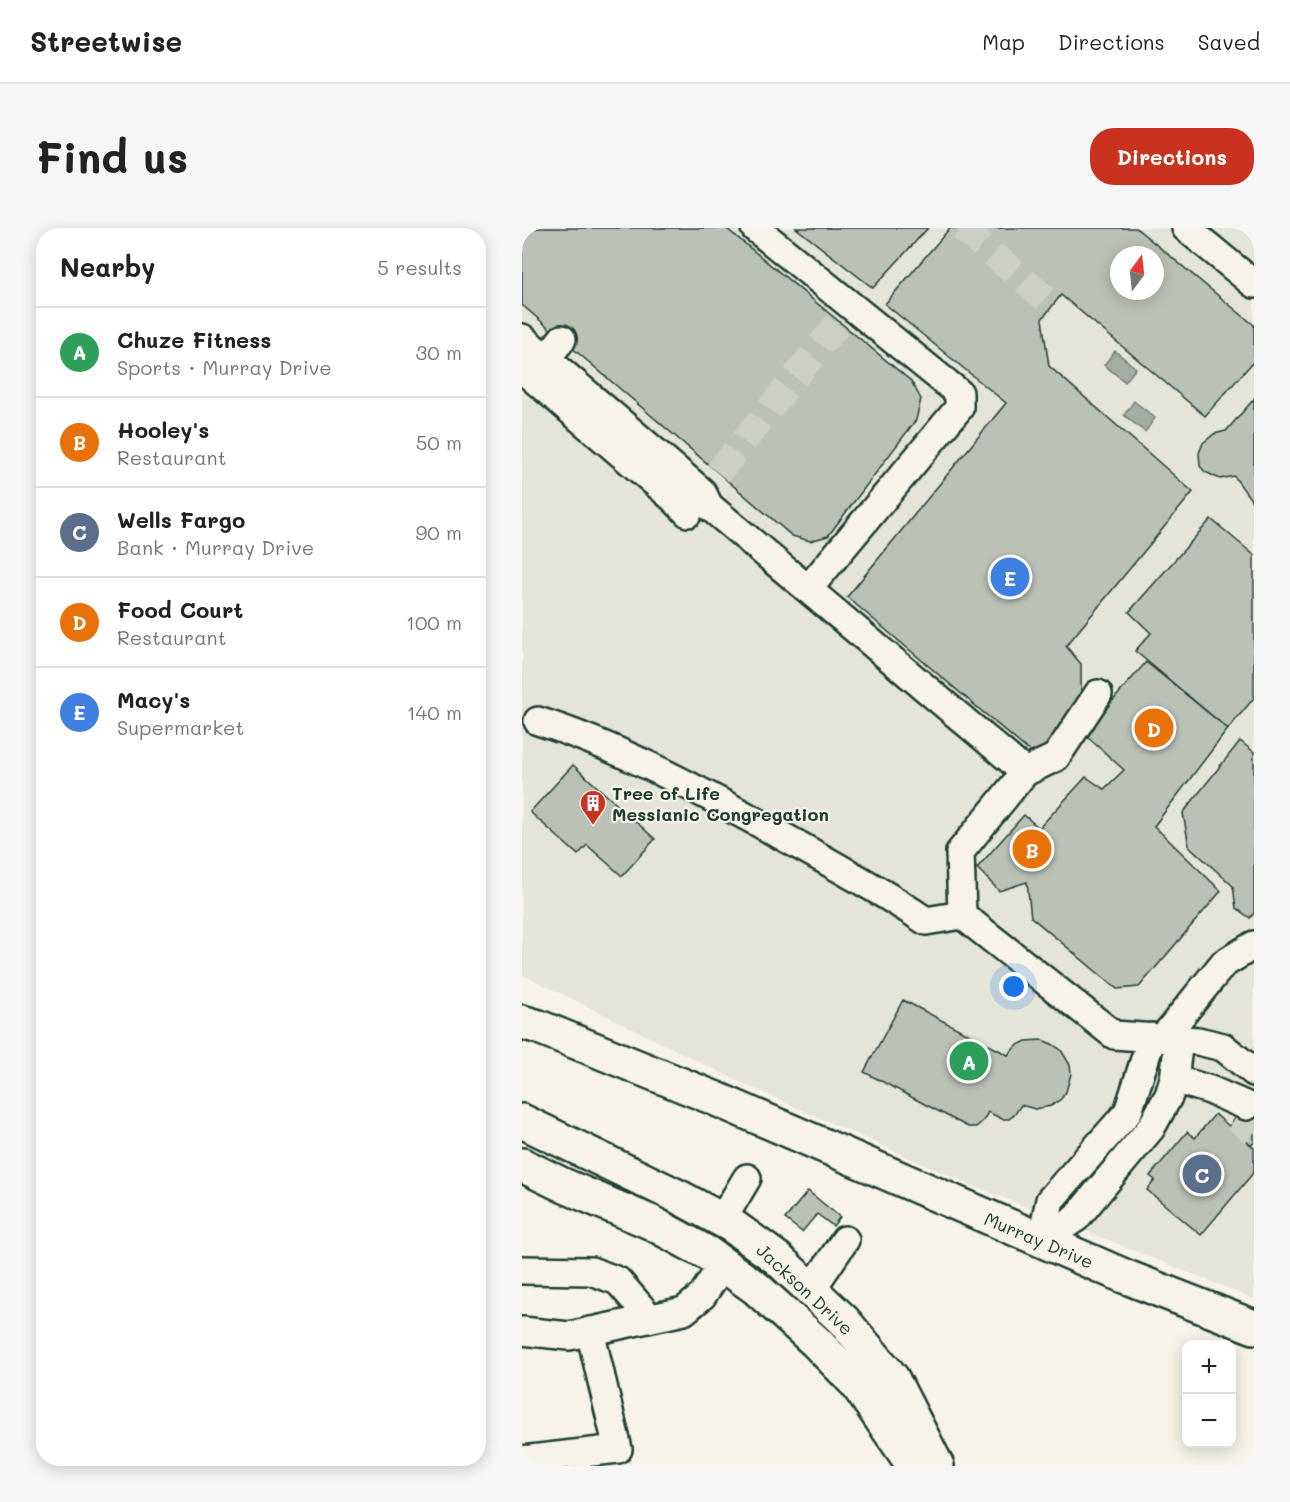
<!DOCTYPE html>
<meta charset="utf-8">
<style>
body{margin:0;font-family:Mali,sans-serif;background:#f6f6f6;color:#222}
.controls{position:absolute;right:18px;bottom:18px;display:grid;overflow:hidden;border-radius:12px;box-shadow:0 3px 15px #0003}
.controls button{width:54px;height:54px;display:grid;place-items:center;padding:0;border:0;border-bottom:2px solid #e0e0e0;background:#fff;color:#222;font:30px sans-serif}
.compass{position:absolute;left:588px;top:18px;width:54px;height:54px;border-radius:50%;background:#fff;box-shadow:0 3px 15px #0003;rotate:15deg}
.you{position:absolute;left:492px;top:759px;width:21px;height:21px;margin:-15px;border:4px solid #fff;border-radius:50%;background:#1a73e8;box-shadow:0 0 0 9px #1a73e833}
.badge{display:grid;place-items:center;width:39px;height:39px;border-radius:50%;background:#c8321e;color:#fff;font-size:20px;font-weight:700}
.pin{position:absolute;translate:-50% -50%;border:3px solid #fff;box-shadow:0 2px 6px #0006}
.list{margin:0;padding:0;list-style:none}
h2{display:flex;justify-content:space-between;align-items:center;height:78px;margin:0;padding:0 24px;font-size:26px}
h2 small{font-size:20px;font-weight:400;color:#767676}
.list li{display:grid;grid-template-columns:39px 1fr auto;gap:18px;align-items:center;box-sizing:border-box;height:90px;padding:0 24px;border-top:2px solid #e0e0e0}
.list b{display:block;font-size:22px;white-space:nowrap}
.list p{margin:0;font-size:20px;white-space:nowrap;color:#767676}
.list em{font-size:20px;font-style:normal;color:#767676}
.map{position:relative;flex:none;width:732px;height:1238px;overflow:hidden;border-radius:24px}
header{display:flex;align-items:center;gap:36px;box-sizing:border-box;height:84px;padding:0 30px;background:#fff;border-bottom:2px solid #e0e0e0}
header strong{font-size:28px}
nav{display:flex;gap:33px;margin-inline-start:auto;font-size:21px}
.intro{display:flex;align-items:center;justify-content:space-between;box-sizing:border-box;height:144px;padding:0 36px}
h1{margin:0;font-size:42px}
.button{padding:15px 27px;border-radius:24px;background:#c8321e;color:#fff;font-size:21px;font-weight:700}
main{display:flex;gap:36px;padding:0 36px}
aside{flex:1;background:#fff;border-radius:24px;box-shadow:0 3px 15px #0003}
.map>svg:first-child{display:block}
</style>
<header>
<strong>Streetwise</strong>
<nav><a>Map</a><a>Directions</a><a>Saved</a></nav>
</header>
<div class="intro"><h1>Find us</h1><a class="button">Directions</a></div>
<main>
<aside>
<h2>Nearby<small>5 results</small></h2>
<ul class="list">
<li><span class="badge" style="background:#2e9e5b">A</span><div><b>Chuze Fitness</b><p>Sports · Murray Drive</p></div><em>30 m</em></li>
<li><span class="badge" style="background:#e8710a">B</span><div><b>Hooley's</b><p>Restaurant</p></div><em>50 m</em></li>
<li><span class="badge" style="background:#5c6f8a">C</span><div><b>Wells Fargo</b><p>Bank · Murray Drive</p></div><em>90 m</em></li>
<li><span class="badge" style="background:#e8710a">D</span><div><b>Food Court</b><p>Restaurant</p></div><em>100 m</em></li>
<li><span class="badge" style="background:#3f7fe0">E</span><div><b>Macy's</b><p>Supermarket</p></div><em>140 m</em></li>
</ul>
</aside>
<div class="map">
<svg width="732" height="1238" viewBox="0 0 732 1238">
<rect width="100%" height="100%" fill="#f7f3e8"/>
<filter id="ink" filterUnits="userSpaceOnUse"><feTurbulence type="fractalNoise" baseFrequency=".0167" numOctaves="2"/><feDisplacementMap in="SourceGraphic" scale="12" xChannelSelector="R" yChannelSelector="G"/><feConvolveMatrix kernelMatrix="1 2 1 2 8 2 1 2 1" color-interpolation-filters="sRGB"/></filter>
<g filter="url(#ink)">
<!-- built -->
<path fill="#e5e4d9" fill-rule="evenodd" d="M 0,0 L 732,0 L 732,1071 L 430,949 L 226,858 L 0,746 ZM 597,27 L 633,27 L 633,63 L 597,63 Z"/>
<!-- water -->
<g fill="#a4ada3" stroke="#6f8077" stroke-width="1.5">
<path d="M 593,123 L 614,140 L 603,154 L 582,137 Z"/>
<path d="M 612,173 L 633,190 L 623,204 L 602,187 Z"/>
</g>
<!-- building -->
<g fill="#bbc1b6" stroke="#1f3d34" stroke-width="1.5" fill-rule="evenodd">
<path d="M 0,0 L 204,0 L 389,153 L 399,171 L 394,192 L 306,308 L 288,313 L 270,308 L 0,77 Z"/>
<path d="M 274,0 L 406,0 L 351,60 Z"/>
<path d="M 428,0 L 614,0 L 732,97 L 732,133 L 683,188 L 539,67 L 520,91 L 527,138 L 671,264 L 544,418 L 559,436 L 559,476 L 514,529 L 325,369 L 484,175 L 363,76 ZM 597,27 L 633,27 L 633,63 L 597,63 Z"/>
<path d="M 732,171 L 732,276 L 712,248 L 698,251 L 683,244 L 678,238 L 677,225 L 681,215 L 692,206 L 704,203 Z"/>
<path d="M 689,291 L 732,327 L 732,470 L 706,501 L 613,423 L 629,405 L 607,384 Z"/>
<path d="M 624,434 L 706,501 L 632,598 L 699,663 L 617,759 L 595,761 L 509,689 L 505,654 L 477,663 L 455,640 L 502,587 L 517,600 L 564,549 L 582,561 L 602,542 L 562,506 Z"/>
<path d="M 718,513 L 732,524 L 732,685 L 728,690 L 714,680 L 711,658 L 667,618 L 661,585 Z"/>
<path d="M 51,537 L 133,611 L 100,648 L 65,617 L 56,627 L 8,584 Z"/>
<path d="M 381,772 L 486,827 L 494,818 L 504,813 L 520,812 L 530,816 L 539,822 L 548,837 L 549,846 L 544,864 L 539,871 L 529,878 L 513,881 L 499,877 L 493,886 L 487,891 L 480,891 L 466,884 L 461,893 L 454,899 L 446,899 L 342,844 Z"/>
<path d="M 728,873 L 732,877 L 732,914 L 729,918 L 707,898 Z"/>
<path d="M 693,886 L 732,920 L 732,944 L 679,1007 L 625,962 L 633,952 L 628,948 L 665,904 L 673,910 Z"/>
<path d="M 286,963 L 318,989 L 311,998 L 295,986 L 280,1004 L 263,991 Z"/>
</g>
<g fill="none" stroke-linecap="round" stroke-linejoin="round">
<!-- minor-tunnel -->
<g stroke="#cccfc4" stroke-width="27" stroke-dasharray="27 14" stroke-linecap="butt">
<path d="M 440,0 L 531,77"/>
<path d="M 196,245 L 318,93"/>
<path d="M 714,890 L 732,905"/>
</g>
<!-- minor casing -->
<g stroke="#1f3d34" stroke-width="32">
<g id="minor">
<path d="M 233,0 L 437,165 L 437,180 L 286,361"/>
<path d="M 664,0 L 732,56"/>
<path d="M 0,110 L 180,264 L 187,278 L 503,544 L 438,624 L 440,687 L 592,807 L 676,813 L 701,819 L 732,844"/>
<path d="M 0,141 L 151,270 L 166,285"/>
<path d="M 14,144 L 40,111"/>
<path d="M 16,493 C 92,517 165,556 235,594 C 292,626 350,657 404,693 L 440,687"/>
<path d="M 503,544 L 534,529 L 576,466"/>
<path d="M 641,810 L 701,736 L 732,717"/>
<path d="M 652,851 L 688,862 L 725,878"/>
<path d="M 200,992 L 225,950"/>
<path d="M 519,1013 L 554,990 L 629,900 L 647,867 L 652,851 L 657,812"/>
<path d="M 519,1013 L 528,972 L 606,884 L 630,809"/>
<path d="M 0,1042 L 69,1043 L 96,1053 L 128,1090"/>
<path d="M 289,1062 L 323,1012"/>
<path d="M 0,1103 L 47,1108 L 162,1083 L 180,1068 L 201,1036"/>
<path d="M 0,1232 L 96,1221 L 68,1103"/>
</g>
</g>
<!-- major casing -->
<g stroke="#1f3d34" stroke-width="38">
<g id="major">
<path d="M 0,794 L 17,799 L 192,870 L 602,1048 L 732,1099"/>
<path d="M 0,893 L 157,969 L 209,997 L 256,1031 L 321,1092 L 370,1150 L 415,1238"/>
<path d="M 0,937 L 43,958 L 128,994 L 185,1025 L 234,1060 L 293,1113 L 335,1156 L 392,1238"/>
</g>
</g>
<!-- minor -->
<use href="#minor" stroke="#f7f3e8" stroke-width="27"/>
<!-- major -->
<use href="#major" stroke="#f7f3e8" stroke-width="33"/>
</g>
</g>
<!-- icons -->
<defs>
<g id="building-pin" transform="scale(1.35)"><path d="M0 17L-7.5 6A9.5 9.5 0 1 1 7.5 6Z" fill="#c8321e" stroke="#f7f3e8"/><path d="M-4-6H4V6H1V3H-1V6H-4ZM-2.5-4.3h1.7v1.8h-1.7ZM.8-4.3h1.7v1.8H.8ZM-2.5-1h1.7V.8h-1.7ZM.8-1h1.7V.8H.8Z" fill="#fff"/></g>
</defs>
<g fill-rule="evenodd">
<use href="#building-pin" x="71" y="575"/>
</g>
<g text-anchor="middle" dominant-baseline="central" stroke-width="4.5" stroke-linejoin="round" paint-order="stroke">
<!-- poi labels -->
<g font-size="18" font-weight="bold" fill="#1f3d34" stroke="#f7f3e8" text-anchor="start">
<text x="90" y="565">Tree of Life<tspan x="90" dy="21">Messianic Congregation</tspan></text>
</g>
<!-- street labels -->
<g font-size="18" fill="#1f3d34" stroke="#f7f3e8">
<text transform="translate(517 1012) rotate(23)">Murray Drive</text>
<text transform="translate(283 1061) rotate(43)">Jackson Drive</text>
</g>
</g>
</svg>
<div class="controls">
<button>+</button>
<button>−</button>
</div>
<svg class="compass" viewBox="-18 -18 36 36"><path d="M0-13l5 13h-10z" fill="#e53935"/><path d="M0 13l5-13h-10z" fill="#767676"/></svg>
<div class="you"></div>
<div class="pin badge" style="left:447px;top:833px;background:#2e9e5b">A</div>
<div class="pin badge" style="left:510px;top:621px;background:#e8710a">B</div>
<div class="pin badge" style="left:680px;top:946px;background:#5c6f8a">C</div>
<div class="pin badge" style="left:632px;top:500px;background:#e8710a">D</div>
<div class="pin badge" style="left:488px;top:349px;background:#3f7fe0">E</div>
</div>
</main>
